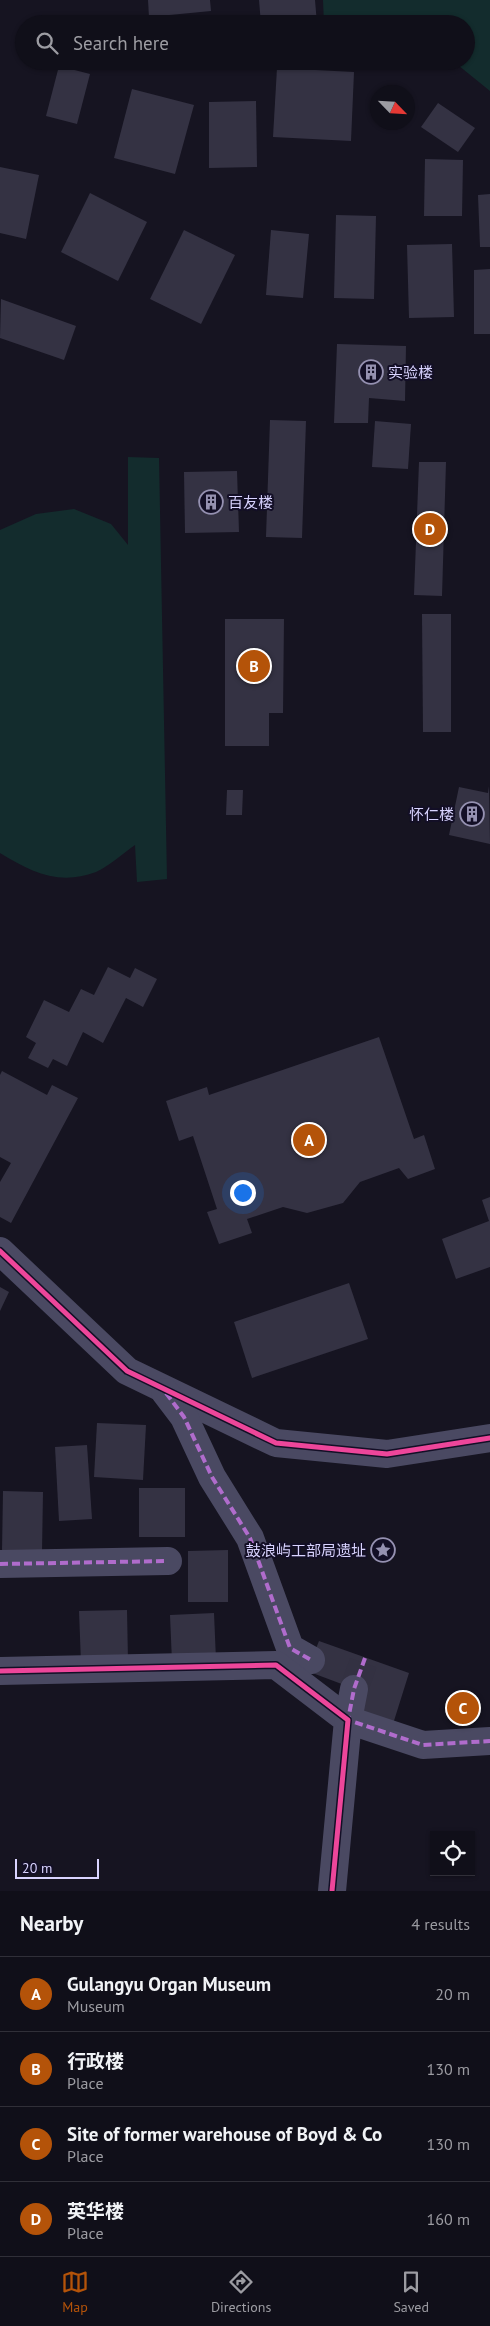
<!DOCTYPE html>
<meta charset="utf-8">
<style>
body{margin:0;font-family:"PT Sans","Noto Sans SC",sans-serif;background:#1e1d26;color:#f1f3f6}
.controls{position:absolute;right:15px;bottom:15px;display:grid;overflow:hidden;border-radius:0px;box-shadow:0 1px 4px #0004}
.controls button{width:45px;height:45px;display:grid;place-items:center;padding:0;border:0;border-bottom:1px solid #302f38;background:#100f19;color:#f1f3f6;font:25px sans-serif}
.compass{position:absolute;left:370px;top:85px;width:45px;height:45px;border-radius:50%;background:#100f19;box-shadow:0 1px 4px #0004;rotate:115deg}
.scale{position:absolute;left:15px;bottom:12px;width:84px;box-sizing:border-box;padding-left:5px;border:2px solid #d9d4ff;border-top:0;font-size:14px;line-height:18px;white-space:nowrap;color:#d9d4ff;-webkit-text-stroke:4px #130f26;paint-order:stroke}
.you{position:absolute;left:242px;top:1192px;width:18px;height:18px;margin:-12px;border:4px solid #fff;border-radius:50%;background:#1a73e8;box-shadow:0 0 0 8px #1a73e833}
.badge{display:grid;place-items:center;width:32px;height:32px;border-radius:50%;background:#b45309;color:#fff;font-size:16px;font-weight:700}
.pin{position:absolute;translate:-50% -50%;border:2px solid #fff;box-shadow:0 1px 5px #0006}
.list{margin:0;padding:0;list-style:none}
h2{display:flex;justify-content:space-between;align-items:center;height:65px;margin:0;padding:0 20px;font-size:21px}
h2 small{font-size:16px;font-weight:400;color:#9c9ca2}
.list li{display:grid;grid-template-columns:32px 1fr auto;gap:15px;align-items:center;box-sizing:border-box;height:75px;padding:0 20px;border-top:1px solid #302f38}
.list b{display:block;font-size:19px;white-space:nowrap}
.list p{margin:0;font-size:16px;white-space:nowrap;color:#9c9ca2}
.list em{font-size:16px;font-style:normal;color:#9c9ca2}
.icon{flex:none;width:28px;height:28px;fill:none;stroke:currentColor;stroke-width:2;stroke-linecap:round;stroke-linejoin:round}
.map{position:relative;flex:none;width:490px;height:1891px;overflow:hidden}
.search{position:absolute;background:#100f19;box-shadow:0 1px 4px #0004;left:15px;right:15px;top:15px;height:55px;display:flex;align-items:center;gap:12px;box-sizing:border-box;padding:0 18px;border-radius:28px;color:#9c9ca2;font-size:19px}
.sheet{height:365px;background:#100f19}
nav{display:flex;justify-content:space-around;align-items:center;box-sizing:border-box;height:70px;border-top:1px solid #302f38;background:#100f19;font-size:14px;color:#9c9ca2}
nav a{display:grid;justify-items:center;gap:2px}
nav .on{color:#b45309}
.map>svg:first-child{display:block}
</style>
<div class="map">
<svg width="490" height="1891" viewBox="0 0 490 1891">
<rect width="100%" height="100%" fill="#161421"/>
<!-- green -->
<g fill="#132c2d">
<path d="M 323,0 L 490,0 L 490,91 L 453,61 L 466,61 L 466,24 L 324,24 Z"/>
<path d="M 128,457 L 159,458 L 167,879 L 137,882 L 135,845 C 122,854 109,866 96,872 C 59,886 31,872 0,853 L 0,530 L 36,514 L 74,509 L 111,524 L 128,545 Z"/>
</g>
<!-- building -->
<g fill="#343243">
<path d="M 148,0 L 210,0 L 211,11 L 149,17 Z"/>
<path d="M 259,0 L 315,0 L 317,24 L 261,24 Z"/>
<path d="M 59,66 L 90,74 L 77,124 L 46,116 Z"/>
<path d="M 277,68 L 354,72 L 351,141 L 273,137 Z"/>
<path d="M 132,89 L 194,105 L 175,174 L 114,158 Z"/>
<path d="M 256,101 L 257,167 L 209,168 L 209,102 Z"/>
<path d="M 438,103 L 475,128 L 458,152 L 421,127 Z"/>
<path d="M 425,159 L 463,160 L 462,216 L 424,216 Z"/>
<path d="M 0,167 L 39,175 L 26,239 L 0,233 Z"/>
<path d="M 90,193 L 147,222 L 118,281 L 61,252 Z"/>
<path d="M 490,194 L 490,247 L 480,247 L 478,195 Z"/>
<path d="M 336,215 L 376,216 L 374,299 L 334,298 Z"/>
<path d="M 184,230 L 235,255 L 201,324 L 150,299 Z"/>
<path d="M 271,230 L 309,234 L 303,298 L 266,295 Z"/>
<path d="M 452,244 L 454,317 L 409,318 L 407,245 Z"/>
<path d="M 490,269 L 490,334 L 474,334 L 474,270 Z"/>
<path d="M 1,299 L 76,326 L 64,360 L 0,338 Z"/>
<path d="M 337,344 L 406,346 L 405,401 L 369,398 L 368,423 L 334,423 Z"/>
<path d="M 270,420 L 306,421 L 302,538 L 266,537 Z"/>
<path d="M 375,421 L 411,424 L 408,469 L 372,467 Z"/>
<path d="M 419,462 L 446,462 L 442,596 L 414,595 Z"/>
<path d="M 237,471 L 239,532 L 185,533 L 184,472 Z"/>
<path d="M 422,614 L 451,614 L 451,732 L 423,732 Z"/>
<path d="M 225,619 L 284,619 L 283,713 L 269,713 L 269,746 L 225,746 Z"/>
<path d="M 489,786 L 490,844 L 449,835 L 459,787 L 488,793 Z"/>
<path d="M 227,790 L 243,790 L 242,815 L 226,815 Z"/>
<path d="M 108,967 L 130,978 L 135,968 L 157,979 L 143,1007 L 126,998 L 103,1043 L 83,1032 L 67,1066 L 53,1059 L 48,1068 L 28,1058 L 36,1043 L 26,1037 L 44,1000 L 69,1012 L 81,989 L 94,995 Z"/>
<path d="M 379,1037 L 414,1139 L 424,1135 L 435,1169 L 408,1179 L 399,1168 L 360,1182 L 343,1203 L 307,1213 L 283,1207 L 247,1219 L 252,1233 L 219,1244 L 207,1212 L 217,1209 L 193,1136 L 179,1141 L 166,1101 L 207,1087 L 209,1095 Z"/>
<path d="M 2,1071 L 47,1095 L 52,1085 L 78,1098 L 11,1223 L 0,1217 L 0,1182 L 11,1163 L 0,1157 L 0,1075 Z"/>
<path d="M 490,1197 L 490,1267 L 456,1279 L 442,1239 L 489,1221 L 482,1200 Z"/>
<path d="M 349,1283 L 368,1339 L 252,1378 L 234,1322 Z"/>
<path d="M 0,1287 L 9,1292 L 0,1311 Z"/>
<path d="M 97,1423 L 146,1425 L 143,1480 L 94,1477 Z"/>
<path d="M 87,1445 L 92,1519 L 59,1521 L 55,1447 Z"/>
<rect x="139" y="1488" width="46" height="49"/>
<path d="M 3,1491 L 43,1492 L 42,1552 L 2,1552 Z"/>
<path d="M 228,1550 L 228,1602 L 188,1602 L 188,1551 Z"/>
<path d="M 127,1610 L 128,1661 L 81,1663 L 79,1611 Z"/>
<path d="M 214,1613 L 216,1660 L 172,1662 L 170,1615 Z"/>
<path d="M 319,1641 L 409,1673 L 393,1724 L 357,1714 L 363,1692 L 307,1671 Z"/>
</g>
<g fill="none" stroke-linecap="round" stroke-linejoin="round">
<!-- minor-tunnel -->
<path stroke="#333142" stroke-width="28" stroke-dasharray="28 14" stroke-linecap="butt" d="M 354,1689 L 365,1658"/>
<!-- minor -->
<g stroke="#4a4962" stroke-width="28">
<path d="M 0,1251 L 127,1371 L 276,1443 L 387,1454 L 490,1438"/>
<path d="M 165,1392 L 184,1417 L 212,1477 L 250,1538 L 290,1648 L 311,1660"/>
<path d="M 0,1564 L 168,1561"/>
<path d="M 0,1671 L 276,1665 L 348,1720 L 332,1891"/>
<path d="M 354,1689 L 348,1720 L 423,1745 L 490,1741"/>
</g>
<!-- quiet -->
<g stroke="#b06ccc" stroke-width="4" stroke-dasharray="8 4" stroke-linecap="butt">
<path d="M 166,1393 L 184,1417 L 212,1477 L 250,1538 L 290,1648 L 311,1660"/>
<path d="M 0,1564 L 168,1561"/>
<path d="M 365,1658 L 354,1689 L 348,1720 L 423,1745 L 490,1741"/>
</g>
<!-- cycleway casing -->
<g stroke="#130f26" stroke-width="8">
<g id="cycleway">
<path d="M 0,1251 L 127,1371 L 276,1443 L 387,1454 L 490,1438"/>
<path d="M 0,1671 L 276,1665 L 348,1720 L 332,1891"/>
</g>
</g>
<!-- cycleway -->
<use href="#cycleway" stroke="#ed469a" stroke-width="5"/>
</g>
<!-- icons -->
<defs>
<g id="building-ring" transform="scale(1.25)"><circle r="9.5" fill="#130f26" stroke="#9591b1" stroke-width="1.5"/><path d="M-4-6H4V6H1V3H-1V6H-4ZM-2.5-4.3h1.7v1.8h-1.7ZM.8-4.3h1.7v1.8H.8ZM-2.5-1h1.7V.8h-1.7ZM.8-1h1.7V.8H.8Z" fill="#9591b1"/></g>
<g id="sight-ring" transform="scale(1.25)"><circle r="9.5" fill="#130f26" stroke="#9591b1" stroke-width="1.5"/><path d="M0-6L1.8-2.2L6-1.7L2.9 1.2L3.7 5.4L0 3.3L-3.7 5.4L-2.9 1.2L-6-1.7L-1.8-2.2Z" fill="#9591b1"/></g>
</defs>
<g fill-rule="evenodd">
<use href="#building-ring" x="371" y="372"/>
<use href="#building-ring" x="211" y="502"/>
<use href="#building-ring" x="472" y="814"/>
<use href="#sight-ring" x="383" y="1550"/>
</g>
<g text-anchor="middle" dominant-baseline="central" stroke-width="4" stroke-linejoin="round" paint-order="stroke">
<!-- poi labels -->
<g font-size="15" fill="#d9d4ff" stroke="#130f26" text-anchor="start">
<text x="388" y="372">实验楼</text>
<text x="228" y="502">百友楼</text>
<text x="454" y="814" text-anchor="end">怀仁楼</text>
<text x="366" y="1550" text-anchor="end">鼓浪屿工部局遗址</text>
</g>
</g>
</svg>
<div class="controls">
<button><svg class="icon" aria-label="locate" viewBox="0 0 24 24"><circle cx="12" cy="12" r="6"/><path d="M12 2v4M12 18v4M2 12h4M18 12h4"/></svg></button>
</div>
<svg class="compass" viewBox="-18 -18 36 36"><path d="M0-13l5 13h-10z" fill="#e53935"/><path d="M0 13l5-13h-10z" fill="#9c9ca2"/></svg>
<div class="scale">20 m</div>
<div class="you"></div>
<div class="pin badge" style="left:309px;top:1140px">A</div>
<div class="pin badge" style="left:254px;top:666px">B</div>
<div class="pin badge" style="left:463px;top:1708px">C</div>
<div class="pin badge" style="left:430px;top:529px">D</div>
<div class="search"><svg class="icon" aria-label="search" viewBox="0 0 24 24"><circle cx="10" cy="10" r="6"/><path d="M15 15l6 6"/></svg>Search here</div>
</div>
<section class="sheet">
<h2>Nearby<small>4 results</small></h2>
<ul class="list">
<li><span class="badge">A</span><div><b>Gulangyu Organ Museum</b><p>Museum</p></div><em>20 m</em></li>
<li><span class="badge">B</span><div><b>行政楼</b><p>Place</p></div><em>130 m</em></li>
<li><span class="badge">C</span><div><b>Site of former warehouse of Boyd &amp; Co</b><p>Place</p></div><em>130 m</em></li>
<li><span class="badge">D</span><div><b>英华楼</b><p>Place</p></div><em>160 m</em></li>
</ul>
</section>
<nav>
<a class="on"><svg class="icon" aria-label="map" viewBox="0 0 24 24"><path d="M3 6l6-2 6 2 6-2v14l-6 2-6-2-6 2zM9 4v14M15 6v14"/></svg>Map</a>
<a><svg class="icon" aria-label="directions" viewBox="0 0 24 24"><path d="M12 3l9 9-9 9-9-9zM9 14v-3h6M13 9l2 2-2 2"/></svg>Directions</a>
<a><svg class="icon" aria-label="saved" viewBox="0 0 24 24"><path d="M7 4h10v16l-5-4-5 4z"/></svg>Saved</a>
</nav>
